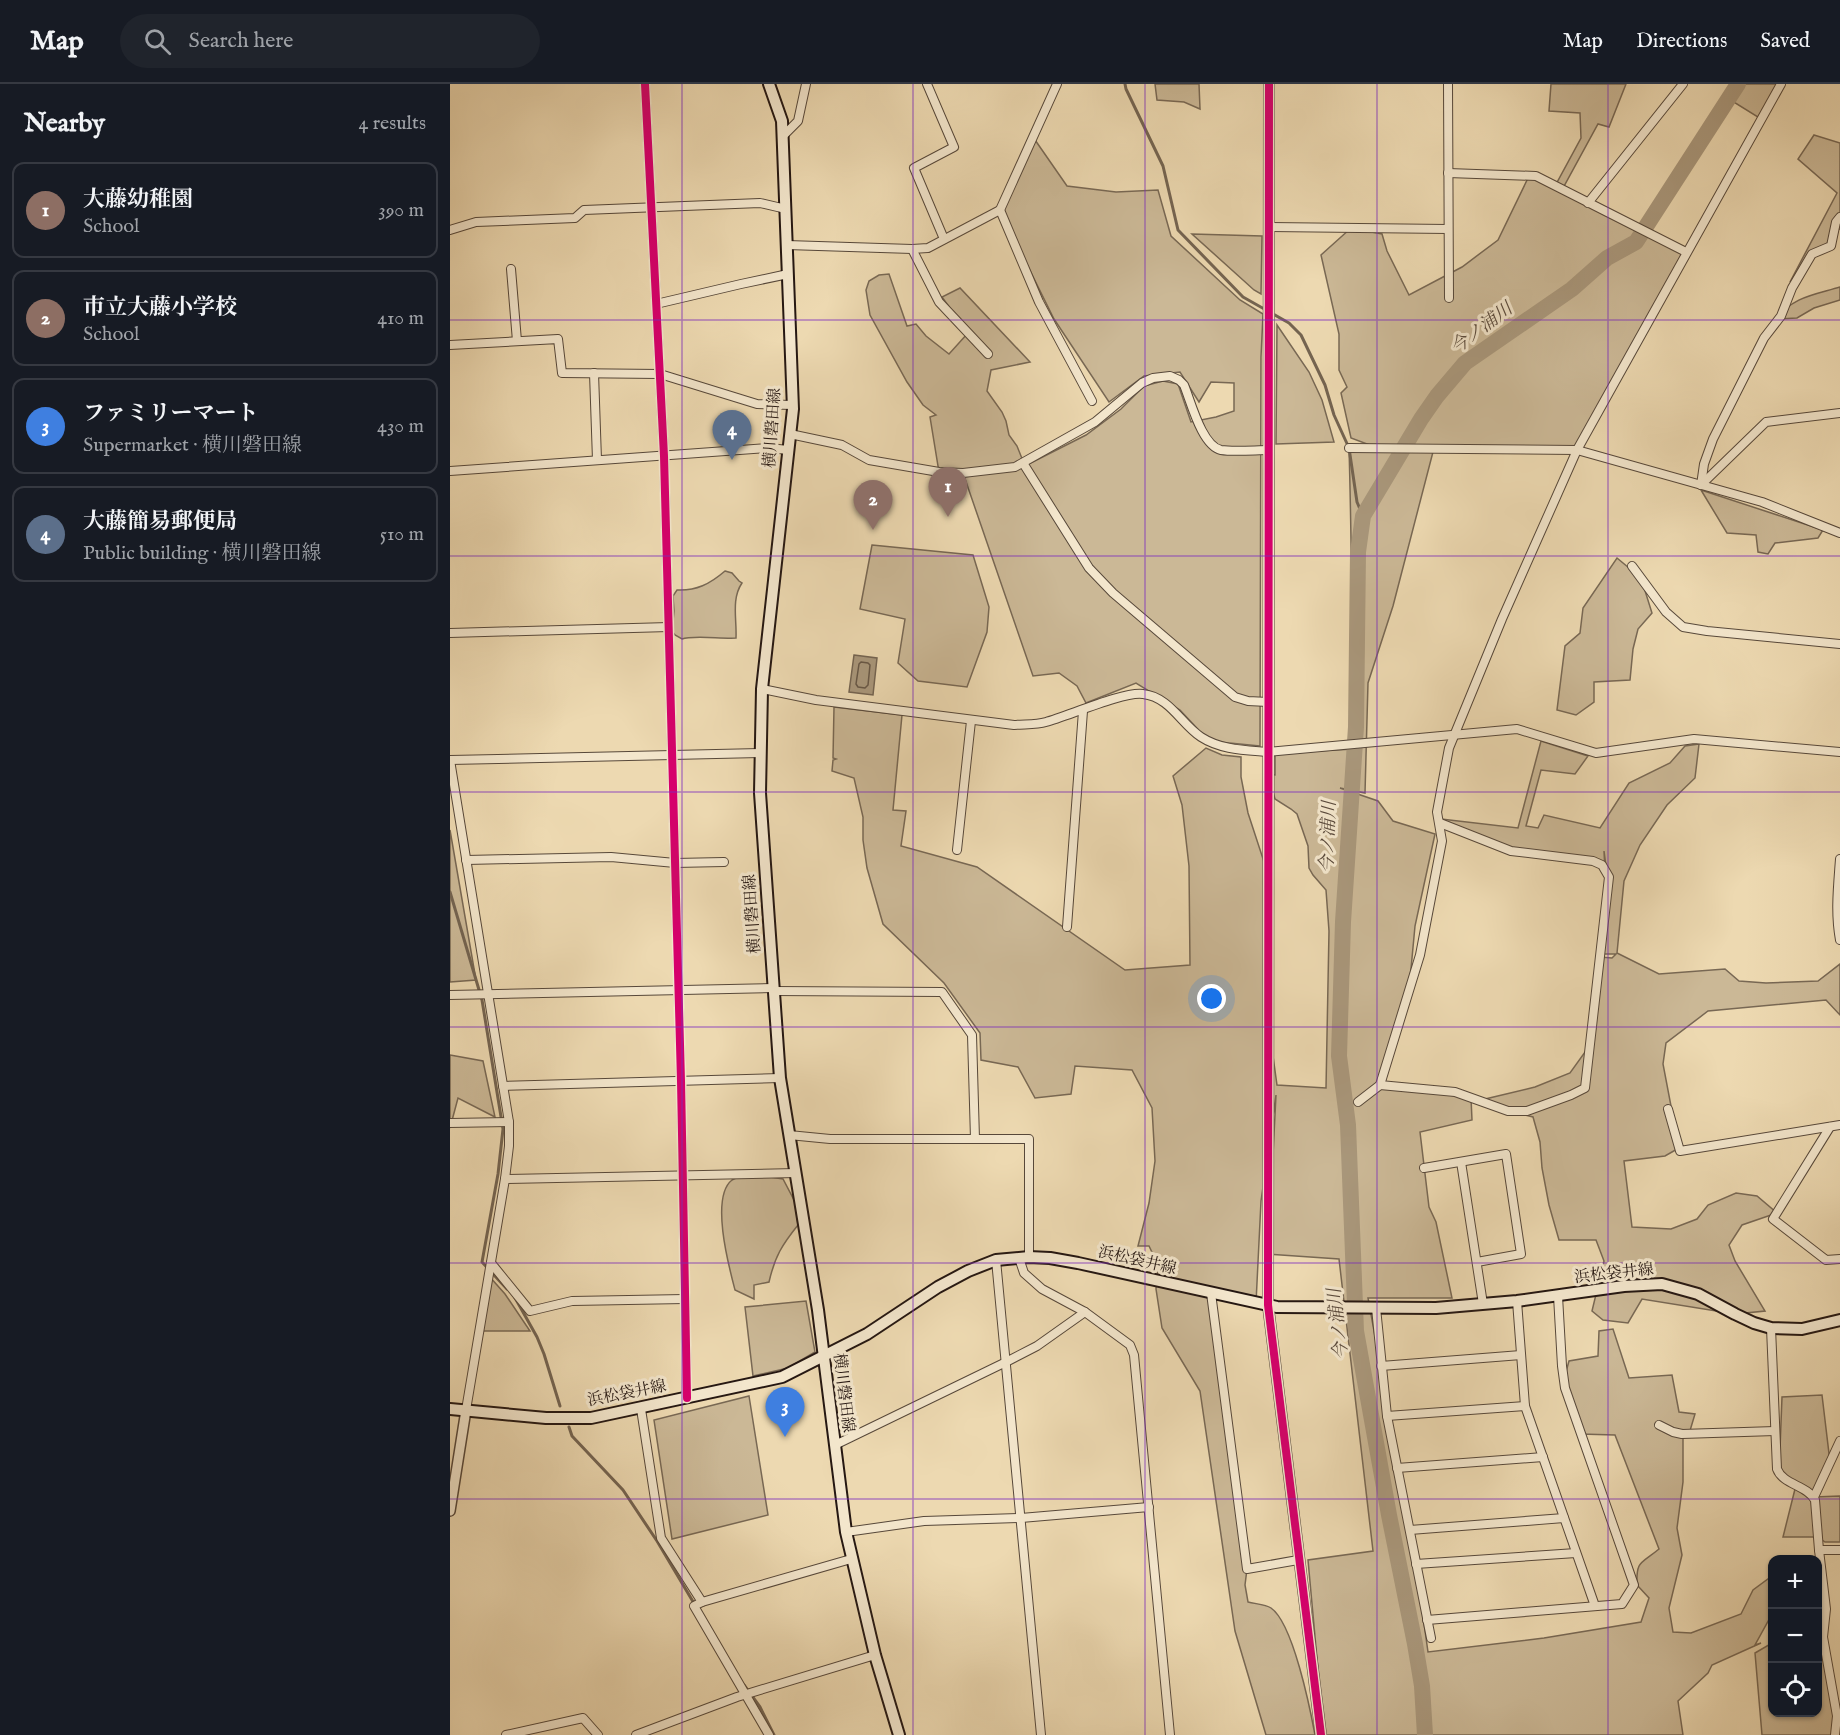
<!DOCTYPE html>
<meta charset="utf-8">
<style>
body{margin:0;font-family:"IM FELL English","Noto Serif JP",serif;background:#20242c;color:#f1f3f6}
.controls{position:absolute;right:18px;bottom:18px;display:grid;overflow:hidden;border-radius:12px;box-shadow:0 2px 4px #0004}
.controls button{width:54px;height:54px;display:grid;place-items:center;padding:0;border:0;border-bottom:2px solid #363941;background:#171b24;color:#f1f3f6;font:30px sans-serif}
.you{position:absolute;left:762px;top:915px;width:21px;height:21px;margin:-15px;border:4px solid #fff;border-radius:50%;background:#1a73e8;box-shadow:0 0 0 9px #1a73e833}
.badge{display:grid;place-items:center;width:39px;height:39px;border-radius:50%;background:#7c3aed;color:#fff;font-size:20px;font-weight:700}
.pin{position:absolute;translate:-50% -50px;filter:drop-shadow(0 2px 3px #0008)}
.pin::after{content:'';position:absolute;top:32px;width:21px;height:18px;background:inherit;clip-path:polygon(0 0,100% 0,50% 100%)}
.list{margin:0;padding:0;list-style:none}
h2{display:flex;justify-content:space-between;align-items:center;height:78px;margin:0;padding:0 24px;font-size:26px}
h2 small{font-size:20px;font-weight:400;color:#9ea1a6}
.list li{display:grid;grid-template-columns:39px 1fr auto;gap:18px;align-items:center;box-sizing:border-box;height:96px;margin:0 12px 12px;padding:0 12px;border:2px solid #363941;border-radius:12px}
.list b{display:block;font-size:22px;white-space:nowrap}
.list p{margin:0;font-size:20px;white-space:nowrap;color:#9ea1a6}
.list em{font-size:20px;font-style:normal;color:#9ea1a6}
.icon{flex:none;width:33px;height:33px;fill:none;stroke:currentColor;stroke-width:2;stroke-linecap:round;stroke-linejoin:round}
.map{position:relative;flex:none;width:1390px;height:1651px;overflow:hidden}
header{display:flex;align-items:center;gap:36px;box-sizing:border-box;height:84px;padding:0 30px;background:#171b24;border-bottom:2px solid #363941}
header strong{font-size:28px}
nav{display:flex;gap:33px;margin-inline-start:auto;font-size:21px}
.search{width:420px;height:54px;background:#20242c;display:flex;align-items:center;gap:15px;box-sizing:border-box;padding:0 21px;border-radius:33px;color:#9ea1a6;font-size:22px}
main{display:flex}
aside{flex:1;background:#171b24}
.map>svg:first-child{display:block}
</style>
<header>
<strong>Map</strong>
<div class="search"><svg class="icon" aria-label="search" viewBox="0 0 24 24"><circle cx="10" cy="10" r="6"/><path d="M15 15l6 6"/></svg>Search here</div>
<nav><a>Map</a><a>Directions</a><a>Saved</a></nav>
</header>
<main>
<aside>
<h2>Nearby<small>4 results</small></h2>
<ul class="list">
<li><span class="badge" style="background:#8d6e63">1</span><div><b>大藤幼稚園</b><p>School</p></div><em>390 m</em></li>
<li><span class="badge" style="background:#8d6e63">2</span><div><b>市立大藤小学校</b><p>School</p></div><em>410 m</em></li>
<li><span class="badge" style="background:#3f7fe0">3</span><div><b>ファミリーマート</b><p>Supermarket · 横川磐田線</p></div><em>430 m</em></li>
<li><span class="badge" style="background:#5c6f8a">4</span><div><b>大藤簡易郵便局</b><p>Public building · 横川磐田線</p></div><em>510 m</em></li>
</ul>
</aside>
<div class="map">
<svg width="1390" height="1651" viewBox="0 0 1390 1651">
<rect width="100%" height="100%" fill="#edd9b1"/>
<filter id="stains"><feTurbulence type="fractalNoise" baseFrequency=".00333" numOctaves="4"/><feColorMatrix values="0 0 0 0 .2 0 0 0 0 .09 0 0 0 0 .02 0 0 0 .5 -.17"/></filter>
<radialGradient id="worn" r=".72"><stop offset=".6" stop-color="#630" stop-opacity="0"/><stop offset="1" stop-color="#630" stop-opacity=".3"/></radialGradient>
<!-- green -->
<g fill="#cbb896" stroke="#786854" stroke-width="1.5">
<path d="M 705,0 L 749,0 L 750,25 L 734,18 L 707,16 Z"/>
<path d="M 1101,0 L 1176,0 L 1159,43 L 1148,40 L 1112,106 L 1236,168 L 1127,366 L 984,364 L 943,522 L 918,599 L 915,709 L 890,704 L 928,717 L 943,737 L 985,750 L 965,842 L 959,906 L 932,996 L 905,1016 L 909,1018 L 930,1001 L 1021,1014 L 1022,1036 L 970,1048 L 979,1123 L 986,1138 L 1002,1214 L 918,1214 L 963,1461 L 978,1568 L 1094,1554 L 1191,1538 L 1199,1514 L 1187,1501 C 1186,1476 1191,1480 1209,1465 L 1165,1351 L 1130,1350 L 1114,1295 L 1119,1277 L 1148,1272 L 1149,1247 L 1163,1245 L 1179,1294 L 1222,1291 L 1229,1328 L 1245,1330 L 1239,1350 L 1233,1350 L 1233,1398 L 1227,1444 L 1232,1471 L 1219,1524 L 1223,1548 L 1241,1549 L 1291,1530 L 1303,1506 L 1322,1492 L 1322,1530 L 1305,1561 L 1311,1559 L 1262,1581 L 1258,1589 L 1228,1617 L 1233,1651 L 874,1651 L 858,1476 L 923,1467 L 889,1175 L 818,1170 L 826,1011 L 811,1117 L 806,1219 L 761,1209 L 797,1485 L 795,1501 L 798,1518 C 805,1520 815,1520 821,1524 C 843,1539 860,1624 865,1651 L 816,1651 L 785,1547 L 750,1307 L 712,1244 L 706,1205 L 708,1181 L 699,1162 L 688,1162 L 699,1119 L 705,1077 L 702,1024 L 682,986 L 625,982 L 621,1010 L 585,1014 L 568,983 L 531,976 L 530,949 L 494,899 L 433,840 L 417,784 L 413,756 L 413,733 L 404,694 L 382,687 L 383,676 L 386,675 L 383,674 L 384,623 L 452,631 L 443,726 L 456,727 L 451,762 L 527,783 L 675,886 L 740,881 L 739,782 L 732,721 L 723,692 L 756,664 L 772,671 L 791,673 L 791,693 L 798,729 L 818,790 L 818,936 L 827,1001 L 876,1004 L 879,847 L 876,806 L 863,791 L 859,784 L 858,762 L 847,730 L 841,725 L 825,715 L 818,690 L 825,691 L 825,669 L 904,665 C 902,565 902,464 899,364 L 925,363 L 901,354 L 891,309 L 897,303 L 889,286 L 889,250 L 871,171 L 901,144 L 932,150 L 937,167 L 959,211 L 1012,183 L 1048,156 L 1079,92 L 1105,102 L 1131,54 L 1130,29 L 1099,27 Z"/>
<path d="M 1282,0 L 1331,0 L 1311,35 L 1274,12 Z"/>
<path d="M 1364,51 L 1390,59 L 1390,145 L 1384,147 L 1376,161 L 1340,198 L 1387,109 L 1348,75 Z"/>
<path d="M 583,53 L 617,102 L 666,108 L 708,106 L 721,152 L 790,216 L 813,230 L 811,273 L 810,662 L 759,657 L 730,626 L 686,599 L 636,619 L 627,602 L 609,589 L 583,592 L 513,389 L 489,388 L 480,333 L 486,331 L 473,321 L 457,298 L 420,231 L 416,206 L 419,197 L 429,191 L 439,190 L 457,242 L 466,240 L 476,252 L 499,270 L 518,249 L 492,213 L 510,204 L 580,278 L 541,286 L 537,307 L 552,328 L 556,337 L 559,351 L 567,362 L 575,382 L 636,351 L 671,325 L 694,302 L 713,297 L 728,300 L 741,338 L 766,333 L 784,327 L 784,299 L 761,298 L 749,318 L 730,288 L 694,292 L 659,318 L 604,235 L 550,126 Z"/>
<path d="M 742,150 L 812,152 L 811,210 L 804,206 Z"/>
<path d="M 1390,203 L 1390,216 L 1364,224 L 1347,234 L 1328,235 C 1340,213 1368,210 1390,203 Z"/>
<path d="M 827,241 L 859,288 L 872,316 L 884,358 L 826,360 Z"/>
<path d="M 1251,406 L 1373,446 L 1368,454 L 1325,459 L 1318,470 L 1308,468 L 1306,451 L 1277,449 Z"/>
<path d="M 422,461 L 523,471 L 539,523 L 537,548 L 517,603 L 468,597 L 448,579 L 455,535 L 410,525 Z"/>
<path d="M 1167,474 L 1191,494 L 1202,529 L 1188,545 L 1183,565 L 1180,596 L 1144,598 L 1144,618 L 1126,631 L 1107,626 L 1115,562 L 1130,549 L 1133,524 Z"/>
<path d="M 275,487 L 282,489 L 289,497 L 292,499 C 281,515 287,536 286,554 C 272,555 242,551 232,555 L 225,551 L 222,547 L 224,527 L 223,512 L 227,506 C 246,507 260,500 275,487 Z"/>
<path d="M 1091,657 L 1138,672 L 1125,690 L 1091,686 L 1076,742 L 1088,744 L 1094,731 L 1150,744 L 1179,699 L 1220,679 L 1235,662 L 1249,660 L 1245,694 L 1217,721 L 1190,761 L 1174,797 L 1167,869 L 1209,890 L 1275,885 L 1289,897 L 1316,899 L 1368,897 L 1390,880 L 1390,931 L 1376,916 L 1258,927 L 1216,959 L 1213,980 L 1229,1064 L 1215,1072 L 1174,1077 L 1182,1143 L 1221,1145 L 1247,1135 L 1258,1121 L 1286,1109 L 1307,1112 L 1327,1129 L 1292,1141 L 1279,1161 L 1285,1177 L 1315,1227 L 1285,1230 L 1192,1215 L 1178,1239 L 1153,1236 L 1142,1227 L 1154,1177 L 1146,1156 L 1109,1156 L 1099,1121 L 1092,1084 L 1090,1058 L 1083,1033 L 1058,1027 L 1031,1016 L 1085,1003 L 1120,989 L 1143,957 L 1150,873 L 1162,874 L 1166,870 L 1150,870 L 1158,797 L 1154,767 L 1155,787 L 1152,781 L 1057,765 L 991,735 L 1068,744 Z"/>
<path d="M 0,746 L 26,896 L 0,898 Z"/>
<path d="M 0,971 L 33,977 L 45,1033 L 8,1014 L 0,1044 Z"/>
<path d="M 300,1090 L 333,1095 L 345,1118 L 348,1141 C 332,1161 325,1172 319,1198 L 304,1201 L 304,1215 L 285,1206 C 279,1183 260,1113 282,1096 C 287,1093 295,1092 300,1090 Z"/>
<path d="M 39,1192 L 55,1210 L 80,1247 L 29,1247 Z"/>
<path d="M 356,1217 L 365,1268 L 338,1284 L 303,1292 L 295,1223 Z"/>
<path d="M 1372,1311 L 1380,1378 L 1364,1413 L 1390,1412 L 1390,1458 L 1375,1458 L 1368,1453 L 1333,1453 L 1346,1401 L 1329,1391 L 1332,1313 Z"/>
<path d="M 299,1312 L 318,1431 L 222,1455 L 204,1336 Z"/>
<path d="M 1368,1550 L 1387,1632 L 1384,1651 L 1312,1651 L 1305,1569 L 1322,1559 L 1322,1628 L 1368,1628 Z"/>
</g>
<!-- water -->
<path fill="#a9977b" stroke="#746451" stroke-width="1.5" d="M 404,571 L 427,574 L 423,611 L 399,608 Z"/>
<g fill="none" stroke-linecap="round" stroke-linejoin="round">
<!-- shore -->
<path stroke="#675746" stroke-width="1.5" d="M 411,578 L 418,579 L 420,581 L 418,601 L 415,604 L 408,603 L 406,600 L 409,580 Z"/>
<!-- stream -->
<g stroke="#746451" stroke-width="3">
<path d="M 675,0 L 676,5 L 713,82 L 728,146 L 793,213 L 839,239 L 851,251 L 875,301 L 884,331 L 899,364 L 907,418 L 913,432"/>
<path d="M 0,808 L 32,916 L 53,1045 L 48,1090 L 32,1178 L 57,1205"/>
<path d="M 64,1212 L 87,1253 L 94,1270 L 110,1322"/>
<path d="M 119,1343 L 122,1352 L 173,1406 L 207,1457 L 245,1521"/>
<path d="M 294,1601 L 310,1623 L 324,1651"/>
</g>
<!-- river -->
<path stroke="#a9977b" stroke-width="16" d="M 975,1651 L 972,1602 L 965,1560 L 939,1431 L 906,1247 L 898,1041 L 889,972 L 893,838 L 906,643 L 908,468 L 913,432 L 971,335 L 987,312 L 1015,279 L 1122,205 L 1157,174 L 1186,158 L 1288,0"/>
<!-- minor casing -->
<g stroke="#57483a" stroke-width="10">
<g id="minor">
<path d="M 195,0 L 214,372 L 231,997 L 237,1314"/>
<path d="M 477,0 L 504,63 L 464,84 L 494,155"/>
<path d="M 998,0 L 999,214"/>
<path d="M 333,52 L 348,37 L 356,0"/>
<path d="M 998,89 L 1086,92 L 1236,168"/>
<path d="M 1138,119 L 1233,0"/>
<path d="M 550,126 L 589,218 L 642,317"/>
<path d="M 819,143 L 998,145"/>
<path d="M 0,146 L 26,138 L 125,134 L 134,126 L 310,119 L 336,125"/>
<path d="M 337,161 L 462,165 L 478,164 L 550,126 L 607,0"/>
<path d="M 462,165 L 489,218 L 538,270"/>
<path d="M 61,185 L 67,257"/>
<path d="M 206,220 L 291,200 L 338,190"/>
<path d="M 0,261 L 108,255 L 112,289 L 210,290 L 307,320 L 343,321"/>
<path d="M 144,289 L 147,376"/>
<path d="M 340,350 L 392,361 L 419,376 L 489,388 L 513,389 L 565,383 L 645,338 L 692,299 L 703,294 L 720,292 L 729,296 L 734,301 C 741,318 752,362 771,366 C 784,368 806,366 819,366"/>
<path d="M 899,364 L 1127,366 L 1312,418 L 1390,449"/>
<path d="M 573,379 L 639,484 L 663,509 L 785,613 L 798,617 L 818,618"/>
<path d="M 0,387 L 319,364 L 338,366"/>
<path d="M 1251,401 L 1254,380 L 1263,355 L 1314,254 L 1331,232 L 1342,204 L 1362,170 L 1381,162 L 1386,138 L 1390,133"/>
<path d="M 1251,401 L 1316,338 L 1390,329"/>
<path d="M 1182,482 L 1216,528 L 1233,543 L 1257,547 L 1390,560"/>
<path d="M 0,549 L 219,543"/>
<path d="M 312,605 L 366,616 L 564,641 C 575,640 586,641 596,638 C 618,632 675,607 693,610 C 720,613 731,640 751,653 C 771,666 795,666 818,668 L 1067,645 L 1146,669 L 1244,655 L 1390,668"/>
<path d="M 0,676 L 59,1038 L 59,1062 L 55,1095 L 16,1326"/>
<path d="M 0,676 L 310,669"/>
<path d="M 507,766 L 521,637"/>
<path d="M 1390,775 C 1388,803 1385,829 1390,856"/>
<path d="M 16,776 L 161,773 L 225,779 L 274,778"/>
<path d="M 617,843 L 633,627"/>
<path d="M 323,907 L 492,908 L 522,951 L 525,1055"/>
<path d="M 0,911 L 323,904"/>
<path d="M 930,1001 L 1005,1008 L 1058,1027 L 1077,1027 L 1121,1011 L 1135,1004 L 1159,793 L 1152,781 L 1143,777 L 1061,767 L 990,739"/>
<path d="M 53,1002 L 330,994"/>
<path d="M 908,1018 L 930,1001 L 970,871 L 992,757 L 987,728 L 999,664 L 1052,535 L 1127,366 L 1331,0"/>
<path d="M 1218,1025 L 1230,1067 L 1390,1041"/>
<path d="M 0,1039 L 59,1038"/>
<path d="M 1380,1043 L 1323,1135 L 1376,1176 L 1390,1175"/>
<path d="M 339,1051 L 380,1055 L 579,1055 L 579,1173"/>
<path d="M 1011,1078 L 1033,1220"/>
<path d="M 974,1084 L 1056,1070 L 1071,1170 L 1027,1178"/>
<path d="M 55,1095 L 346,1089"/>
<path d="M 569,1174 L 574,1189 L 592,1205 L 635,1228 L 680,1261 L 684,1271 L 720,1651"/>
<path d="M 546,1176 L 591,1651"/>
<path d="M 41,1179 L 80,1227 L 122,1217 L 235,1215"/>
<path d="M 761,1209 L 797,1485 L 848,1476"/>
<path d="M 1067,1217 L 1075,1322 L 1145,1522"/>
<path d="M 926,1224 L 937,1332 L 981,1554"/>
<path d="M 1321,1244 L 1327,1385 C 1333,1401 1357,1401 1365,1416 L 1369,1466 L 1376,1525 L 1373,1553 L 1387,1632 L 1385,1651"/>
<path d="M 931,1282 L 1071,1271"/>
<path d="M 191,1325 L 211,1454 L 252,1518"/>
<path d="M 937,1332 L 1075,1322"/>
<path d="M 1209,1341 L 1223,1348 L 1232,1350 L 1325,1347"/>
<path d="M 385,1361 L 556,1278 L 587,1262 L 635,1228"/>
<path d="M 947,1384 L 1093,1373"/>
<path d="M 1364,1413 L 1390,1357"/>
<path d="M 960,1446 L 1114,1434"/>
<path d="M 396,1448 L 474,1437 L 571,1434 L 699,1423"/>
<path d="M 1369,1466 L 1390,1466"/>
<path d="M 966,1480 L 1126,1469"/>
<path d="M 977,1536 L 1172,1520 L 1184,1501 L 1115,1304 L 1112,1282 L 1108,1212"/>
<path d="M 56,1651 L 133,1634 L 148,1651"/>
<path d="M 186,1651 L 287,1613 L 425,1571"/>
<path d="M 319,1651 L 244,1522 L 252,1518 L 401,1475"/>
</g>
</g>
<!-- tertiary casing -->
<g stroke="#57483a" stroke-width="12">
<g id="tertiary">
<path d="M 819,0 L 818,1221 L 871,1651"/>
<path d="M 0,1427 L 16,1326"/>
</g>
</g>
<!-- secondary casing -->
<g stroke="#251712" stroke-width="14">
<g id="secondary">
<path d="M 319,0 L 332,37 L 343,325 L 312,605 L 310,709 L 330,994 L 368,1226 L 396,1448 L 425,1571 L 449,1651"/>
<path d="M 0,1325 L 96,1334 L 141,1334 L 332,1293 L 417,1250 L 488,1203 L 518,1187 L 546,1176 L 579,1173 L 600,1174 L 628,1179 L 827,1223 L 986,1224 L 1067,1217 L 1174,1202 L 1212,1200 L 1248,1210 L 1285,1230 L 1304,1239 L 1321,1244 L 1352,1245 L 1390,1236"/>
</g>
</g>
<!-- minor -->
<use href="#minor" stroke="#f3e6cc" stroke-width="8"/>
<!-- tertiary -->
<use href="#tertiary" stroke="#f3e6cc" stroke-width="9"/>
<!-- secondary -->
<use href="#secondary" stroke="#f3e6cc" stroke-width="10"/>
<!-- cycleway casing -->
<g stroke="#f3e6cc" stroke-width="11">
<g id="cycleway">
<path d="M 195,0 L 214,372 L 231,997 L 237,1314"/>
<path d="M 819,0 L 818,1221 L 871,1651"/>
</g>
</g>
<!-- cycleway -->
<use href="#cycleway" stroke="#d6006c" stroke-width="8"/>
</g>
<!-- grid -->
<path fill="none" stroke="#7b2cbf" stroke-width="1.5" stroke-opacity="0.55" d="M 232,0 L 232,1651M 463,0 L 463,1651M 695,0 L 695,1651M 927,0 L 927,1651M 1158,0 L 1158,1651M 0,236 L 1390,236M 0,472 L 1390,472M 0,708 L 1390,708M 0,943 L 1390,943M 0,1179 L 1390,1179M 0,1415 L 1390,1415"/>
<g text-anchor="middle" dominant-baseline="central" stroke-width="6" stroke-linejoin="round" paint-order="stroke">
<!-- street labels -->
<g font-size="16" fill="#251712" stroke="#f3e6cc">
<text transform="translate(323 344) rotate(-86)">横川磐田線</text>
<text transform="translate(303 830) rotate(-94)">横川磐田線</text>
<text transform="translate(687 1177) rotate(13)">浜松袋井線</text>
<text transform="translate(1164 1190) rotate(-6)">浜松袋井線</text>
<text transform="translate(393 1309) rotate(83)">横川磐田線</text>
<text transform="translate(177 1310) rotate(-11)">浜松袋井線</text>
</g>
<!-- water labels -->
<g font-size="18" font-style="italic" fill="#5a4a3c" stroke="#f3e6cc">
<text transform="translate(1032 245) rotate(-37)">今ノ浦川</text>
<text transform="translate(879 753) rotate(-88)">今ノ浦川</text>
<text transform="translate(889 1240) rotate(-96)">今ノ浦川</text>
</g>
</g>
<rect width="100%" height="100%" filter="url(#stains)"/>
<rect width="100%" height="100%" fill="url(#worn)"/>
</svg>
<div class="controls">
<button>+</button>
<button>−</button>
<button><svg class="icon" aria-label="locate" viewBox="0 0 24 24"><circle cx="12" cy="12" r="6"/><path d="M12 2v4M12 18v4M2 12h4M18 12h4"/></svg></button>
</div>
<div class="you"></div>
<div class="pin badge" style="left:498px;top:433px;background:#8d6e63">1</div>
<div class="pin badge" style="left:423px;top:446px;background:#8d6e63">2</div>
<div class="pin badge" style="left:335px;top:1353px;background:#3f7fe0">3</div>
<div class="pin badge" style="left:282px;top:376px;background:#5c6f8a">4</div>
</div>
</main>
